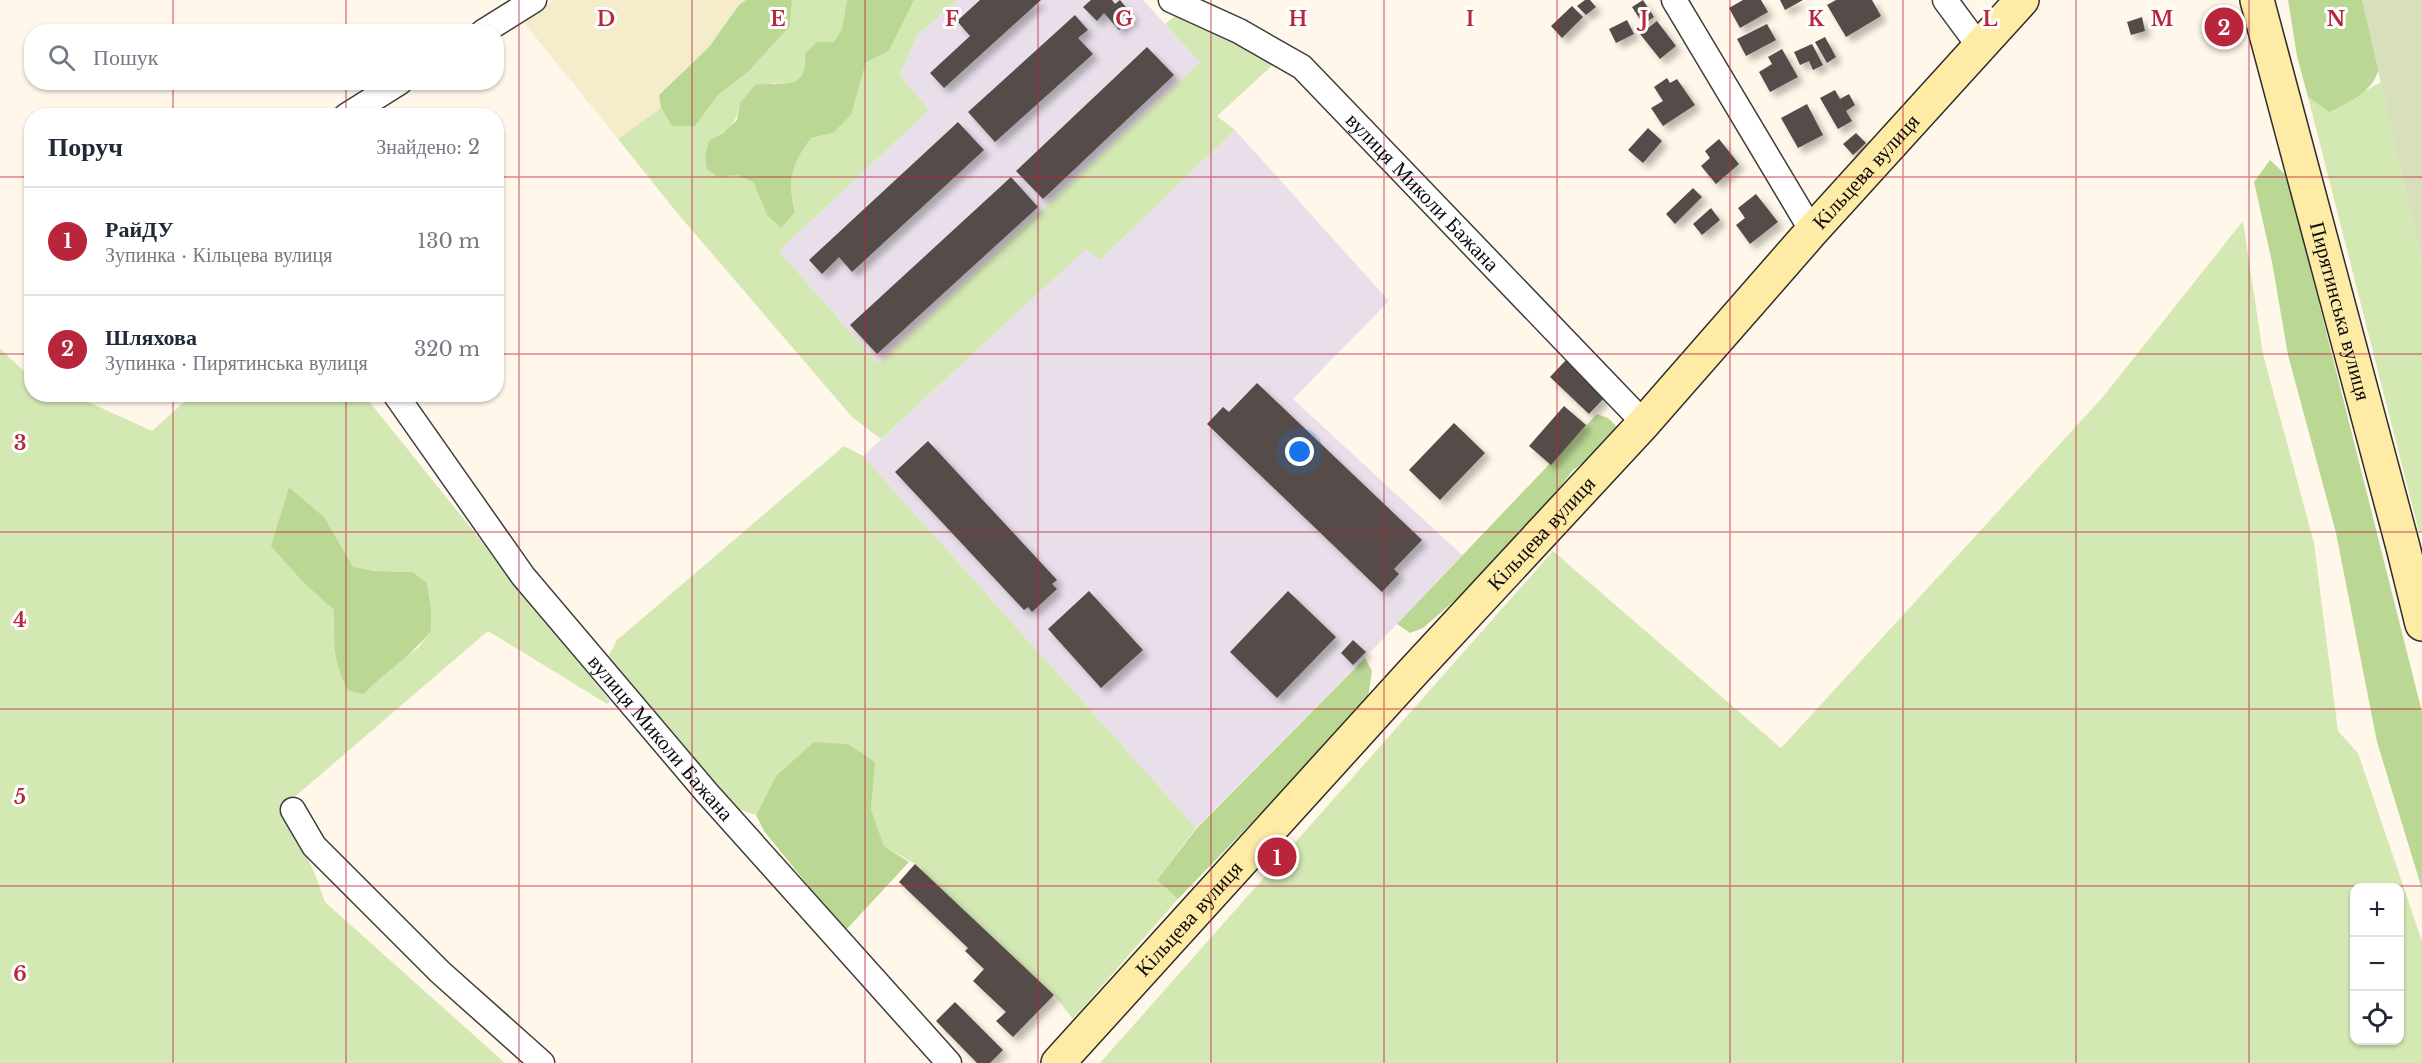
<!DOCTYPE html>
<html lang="uk">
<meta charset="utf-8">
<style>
body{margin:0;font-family:"Libre Baskerville",serif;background:#f2f2f3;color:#1f2937}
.controls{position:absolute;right:18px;bottom:18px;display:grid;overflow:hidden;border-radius:12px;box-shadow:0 2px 4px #0004}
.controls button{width:54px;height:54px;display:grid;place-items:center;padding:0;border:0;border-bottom:2px solid #e0e1e3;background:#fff;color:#1f2937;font:30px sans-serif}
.you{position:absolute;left:1300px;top:452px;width:21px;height:21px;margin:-15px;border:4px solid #fff;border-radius:50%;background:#1a73e8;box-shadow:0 0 0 9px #1a73e833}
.badge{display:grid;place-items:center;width:39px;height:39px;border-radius:50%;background:#b9253b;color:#fff;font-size:20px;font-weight:700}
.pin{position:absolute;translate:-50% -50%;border:3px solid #fff;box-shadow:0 2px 6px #0006}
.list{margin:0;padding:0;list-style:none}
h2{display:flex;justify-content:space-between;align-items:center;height:78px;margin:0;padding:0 24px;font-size:26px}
h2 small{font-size:20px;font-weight:400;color:#747a83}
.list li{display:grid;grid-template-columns:39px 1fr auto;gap:18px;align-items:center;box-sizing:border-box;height:108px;padding:0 24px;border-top:2px solid #e0e1e3}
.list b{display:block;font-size:22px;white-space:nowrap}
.list p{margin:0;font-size:20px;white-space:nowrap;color:#747a83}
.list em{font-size:20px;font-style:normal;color:#747a83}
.icon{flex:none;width:33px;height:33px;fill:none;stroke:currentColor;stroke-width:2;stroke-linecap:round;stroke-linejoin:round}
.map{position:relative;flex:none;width:2422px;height:1063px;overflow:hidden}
.search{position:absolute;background:#fff;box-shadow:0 2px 4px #0004;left:24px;top:24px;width:480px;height:66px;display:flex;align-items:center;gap:15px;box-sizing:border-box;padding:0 21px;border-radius:24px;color:#747a83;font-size:22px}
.panel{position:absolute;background:#fff;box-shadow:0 2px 4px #0004;left:24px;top:108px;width:480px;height:294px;border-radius:24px}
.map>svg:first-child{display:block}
</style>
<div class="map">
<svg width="2422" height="1063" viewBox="0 0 2422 1063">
<defs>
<filter id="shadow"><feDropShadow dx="5.5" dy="5.5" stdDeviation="3" flood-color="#0004"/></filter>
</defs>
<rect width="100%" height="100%" fill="#fff8ea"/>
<!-- industrial -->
<g fill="#e8dfea">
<path d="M 958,0 L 1143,0 L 1200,62 L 878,364 L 779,251 L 929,110 L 900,75 L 918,34 Z"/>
<path d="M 1235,130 L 1389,301 L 1293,399 L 1462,555 L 1379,643 L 1196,828 L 863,456 L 1087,248 L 1100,260 Z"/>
</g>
<!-- farmland -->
<path fill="#f4eccb" d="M 554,0 L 746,0 L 739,5 L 709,47 L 659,95 L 661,108 L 618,139 L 522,20 Z"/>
<!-- green -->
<g fill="#d4e8b4" fill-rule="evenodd">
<path d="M 792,0 L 847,0 L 842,28 L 834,42 L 817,42 L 806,68 L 799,80 L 787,84 L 772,83 L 740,103 C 736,125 729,130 709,140 L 705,156 L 718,176 L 737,175 L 753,182 L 767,215 L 795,212 C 787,178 791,166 811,138 L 833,133 L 859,86 L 866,61 L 889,51 L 914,0 L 958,0 L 918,34 L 900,75 L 929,110 L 779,251 L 878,364 L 1200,62 L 1165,24 L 1178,14 L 1276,62 L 1217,116 L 1235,130 L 1100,260 L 1086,249 L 881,439 L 852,417 L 678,214 L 618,139 L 661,108 L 672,126 L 695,125 L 718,95 L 748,72 L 790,26 Z"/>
<path d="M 2381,82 L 2422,263 L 2422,531 L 2419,532 L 2308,97 L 2329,111 Z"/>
<path d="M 2243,221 L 2263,354 L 2314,543 L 2338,731 L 2358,753 L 2422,941 L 2422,1063 L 1100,1063 L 1553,551 L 1781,748 L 2102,398 ZM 2354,888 L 2400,888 L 2400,1040 L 2354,1040 Z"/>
<path d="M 0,349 L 24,371 L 31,375 L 32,394 L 73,395 L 152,431 L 192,395 L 364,395 L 610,701 L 607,704 L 488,631 L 283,807 L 314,872 L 325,902 L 505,1063 L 0,1063 ZM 289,487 L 324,517 L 353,568 L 375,571 L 413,572 L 427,583 L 431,608 L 431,631 L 418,648 L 398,661 L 365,693 L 348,691 C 332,659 334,645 334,610 L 272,546 Z"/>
<path d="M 844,446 L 863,456 L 1196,828 L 1157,880 L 1178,899 L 1073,1019 L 1054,995 L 915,864 L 884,846 L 871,809 L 872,792 L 776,776 L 756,815 L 735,808 L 608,657 L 617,640 Z"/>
</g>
<!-- forest -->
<g fill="#bad894">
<path d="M 746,0 L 792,0 L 790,26 L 748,72 L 718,95 L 695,126 L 672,126 L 661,108 L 659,95 L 709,47 L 739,5 Z"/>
<path d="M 847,0 L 914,0 L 889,51 L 866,62 L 851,115 L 833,133 L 811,138 C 791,166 787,179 795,212 L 781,228 L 767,215 L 753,182 L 737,175 L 718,177 L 707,169 L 705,156 L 709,140 L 723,133 L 737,120 L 740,103 L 755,85 C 782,81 808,93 805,54 L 817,42 L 834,42 L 842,28 Z"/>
<path d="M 2288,0 L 2371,0 C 2381,63 2396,82 2329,112 L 2308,97 L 2297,56 Z"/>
<path d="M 2270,160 L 2287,176 L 2422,712 L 2422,889 L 2377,742 L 2336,533 L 2288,355 L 2272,262 L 2254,182 Z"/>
<path d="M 1597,414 L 1608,418 L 1616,426 L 1608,445 L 1573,470 L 1525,533 L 1492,568 L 1423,628 L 1410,633 L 1397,624 Z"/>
<path d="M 289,487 L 324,517 L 353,567 L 375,571 L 413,572 L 427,583 L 431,608 L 431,631 C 412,655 386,671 364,694 L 348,691 C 332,659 334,645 334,610 L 303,582 L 271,546 Z"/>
<path d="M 1365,658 L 1372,671 L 1367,703 L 1178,899 L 1157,880 L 1197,828 Z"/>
<path d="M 814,742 L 848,744 L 875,762 L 871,809 L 884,846 L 909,862 L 845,931 L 764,831 L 756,815 L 776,776 Z"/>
</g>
<!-- cemetery -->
<path fill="#d7dfbc" d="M 2362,0 L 2422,0 L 2422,263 Z"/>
<!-- building -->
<g fill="#544b48" filter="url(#shadow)">
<path d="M 980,0 L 1041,0 L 944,88 L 930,73 L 970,36 L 957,21 Z"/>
<path d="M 1091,0 L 1112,0 L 1115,4 L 1120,0 L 1134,17 L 1119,30 L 1104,13 L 1097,21 L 1083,7 Z"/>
<path d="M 1585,0 L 1590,0 L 1596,7 L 1586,15 L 1577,6 Z"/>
<path d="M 1643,0 L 1654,17 L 1643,24 L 1632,7 Z"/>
<path d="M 1743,0 L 1761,0 L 1768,12 L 1740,28 L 1729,8 Z"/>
<path d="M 1780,0 L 1803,0 L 1785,10 Z"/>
<path d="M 1836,0 L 1872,0 L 1881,16 L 1846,37 L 1827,5 Z"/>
<path d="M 1572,6 L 1583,17 L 1562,38 L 1551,26 Z"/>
<path d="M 1075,15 L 1088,30 L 1078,38 L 1093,54 L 995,142 L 968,112 Z"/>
<path d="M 2142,17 L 2145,31 L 2131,35 L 2127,22 Z"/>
<path d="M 1627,20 L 1634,34 L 1616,43 L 1609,29 Z"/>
<path d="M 1657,21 L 1676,46 L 1660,59 L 1640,34 Z"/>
<path d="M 1767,24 L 1776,40 L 1746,56 L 1737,39 Z"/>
<path d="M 1825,37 L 1836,57 L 1827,63 L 1815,42 Z"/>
<path d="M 1812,44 L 1823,65 L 1813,70 L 1809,61 L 1800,65 L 1794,52 Z"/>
<path d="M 1147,47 L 1174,75 L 1043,199 L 1016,171 Z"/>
<path d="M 1782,49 L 1798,77 L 1770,92 L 1759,72 L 1772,64 L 1768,57 Z"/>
<path d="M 1667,78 L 1670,83 L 1677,79 L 1695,105 L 1663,126 L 1651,108 L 1663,101 L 1654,87 Z"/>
<path d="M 1835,90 L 1840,99 L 1849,94 L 1855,105 L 1846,111 L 1852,121 L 1838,129 L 1820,98 Z"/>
<path d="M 1807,104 L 1823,135 L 1798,148 L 1781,118 Z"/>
<path d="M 958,122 L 984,150 L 852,272 L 839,257 L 822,274 L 809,260 Z"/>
<path d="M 1648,128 L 1662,141 L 1643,163 L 1628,150 Z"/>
<path d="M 1856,133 L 1866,143 L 1853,155 L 1843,144 Z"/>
<path d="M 1719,139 L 1739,164 L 1716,184 L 1701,166 L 1710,158 L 1705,151 Z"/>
<path d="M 1011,177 L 1038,207 L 877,354 L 850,325 Z"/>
<path d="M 1693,188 L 1702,197 L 1675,224 L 1666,214 Z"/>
<path d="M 1756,194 L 1778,222 L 1750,244 L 1736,225 L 1745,218 L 1738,208 Z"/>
<path d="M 1711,208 L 1720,220 L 1702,235 L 1693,224 Z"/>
<path d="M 1566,360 L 1605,397 L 1589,414 L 1550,377 Z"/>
<path d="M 1257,383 L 1422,540 L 1394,569 L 1399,574 L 1382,592 L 1207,424 L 1223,407 L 1229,412 Z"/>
<path d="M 1564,406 L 1586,425 L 1551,465 L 1529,446 Z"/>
<path d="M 1454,423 L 1485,453 L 1440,500 L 1409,470 Z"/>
<path d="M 928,441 L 1057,580 L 1052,584 L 1057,589 L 1032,612 L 1028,607 L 1024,610 L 895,472 Z"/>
<path d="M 1089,591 L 1143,650 L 1101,688 L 1048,629 Z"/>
<path d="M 1288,591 L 1336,637 L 1277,698 L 1230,652 Z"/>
<path d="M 1353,640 L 1366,652 L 1353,665 L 1341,653 Z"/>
<path d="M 915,864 L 1054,995 L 1013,1037 L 996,1021 L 1006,1012 L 973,981 L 984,969 L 965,951 L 968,948 L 899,882 Z"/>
<path d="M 955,1002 L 1003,1050 L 990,1063 L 977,1063 L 936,1021 Z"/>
</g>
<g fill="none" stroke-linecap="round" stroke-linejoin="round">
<!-- street casing -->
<g stroke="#3e3e3e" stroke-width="27">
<g id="street">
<path id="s1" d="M 1171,0 L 1239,31 L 1302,67 L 1644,423"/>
<path d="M 1674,0 L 1812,231"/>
<path d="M 1945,0 L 1979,46"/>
<path d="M 483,32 L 534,0"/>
<path d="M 346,116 L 400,82"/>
<path id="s2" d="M 395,394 L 523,576 L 707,793 L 949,1063"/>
<path d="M 293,810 L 314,846 L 440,972 L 542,1063"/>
</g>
</g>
<!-- secondary casing -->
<g stroke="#2d2d2d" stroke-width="36">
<g id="secondary">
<path id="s3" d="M 2257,0 L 2403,547 L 2422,624"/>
<path id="s4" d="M 1058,1063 L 1412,673 L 1644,423 L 1812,231 L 2022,0"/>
</g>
</g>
<!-- street -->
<use href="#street" stroke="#fff" stroke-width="24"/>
<!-- secondary -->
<use href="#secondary" stroke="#feeba5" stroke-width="33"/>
</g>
<!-- grid -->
<path fill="none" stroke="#b9253b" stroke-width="1.5" stroke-opacity="0.55" d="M 173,0 L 173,32M 346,0 L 346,32M 519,0 L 519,1063M 692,0 L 692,1063M 865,0 L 865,1063M 1038,0 L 1038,1063M 1211,0 L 1211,1063M 1384,0 L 1384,1063M 1557,0 L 1557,1063M 1730,0 L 1730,1063M 1903,0 L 1903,1063M 2076,0 L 2076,1063M 2249,0 L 2249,1063M 173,82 L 173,116M 346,82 L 346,116M 0,177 L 32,177M 496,177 L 2422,177M 0,354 L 32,354M 496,354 L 2422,354M 173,394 L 173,1063M 346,394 L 346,1063M 0,532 L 2422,532M 0,709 L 2422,709M 0,886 L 2422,886"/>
<g text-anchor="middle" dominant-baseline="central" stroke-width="6" stroke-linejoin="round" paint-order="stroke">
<!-- street labels -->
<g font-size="21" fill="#0b0b0b" stroke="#fff">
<text stroke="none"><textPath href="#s4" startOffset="1203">Кільцева вулиця</textPath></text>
<text stroke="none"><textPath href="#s1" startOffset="321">вулиця Миколи Бажана</textPath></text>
<text stroke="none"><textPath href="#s3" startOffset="322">Пирятинська вулиця</textPath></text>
<text stroke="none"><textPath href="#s4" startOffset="717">Кільцева вулиця</textPath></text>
<text stroke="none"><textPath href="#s2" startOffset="435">вулиця Миколи Бажана</textPath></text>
<text stroke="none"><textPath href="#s4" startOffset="195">Кільцева вулиця</textPath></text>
</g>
</g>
<g font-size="20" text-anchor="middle" font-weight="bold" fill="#b9253b" stroke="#fff" stroke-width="6" stroke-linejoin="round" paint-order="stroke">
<text x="606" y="26">D</text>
<text x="778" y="26">E</text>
<text x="952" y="26">F</text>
<text x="1124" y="26">G</text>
<text x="1298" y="26">H</text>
<text x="1470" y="26">I</text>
<text x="1644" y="26">J</text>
<text x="1816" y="26">K</text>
<text x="1990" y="26">L</text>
<text x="2162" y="26">M</text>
<text x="2336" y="26">N</text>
<text x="20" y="450">3</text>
<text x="20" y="627">4</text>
<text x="20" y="804">5</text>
<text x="20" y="981">6</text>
</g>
</svg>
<div class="controls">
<button>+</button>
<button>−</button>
<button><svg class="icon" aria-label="locate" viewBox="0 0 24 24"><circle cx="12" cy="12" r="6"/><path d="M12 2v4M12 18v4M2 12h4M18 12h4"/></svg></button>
</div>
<div class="you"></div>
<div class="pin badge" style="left:1277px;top:857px">1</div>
<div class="pin badge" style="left:2224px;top:27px">2</div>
<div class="search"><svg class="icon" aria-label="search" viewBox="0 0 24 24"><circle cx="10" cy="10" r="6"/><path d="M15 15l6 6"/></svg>Пошук</div>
<section class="panel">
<h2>Поруч<small>Знайдено: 2</small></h2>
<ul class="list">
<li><span class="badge">1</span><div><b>РайДУ</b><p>Зупинка · Кільцева вулиця</p></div><em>130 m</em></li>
<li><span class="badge">2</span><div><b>Шляхова</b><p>Зупинка · Пирятинська вулиця</p></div><em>320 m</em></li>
</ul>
</section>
</div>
